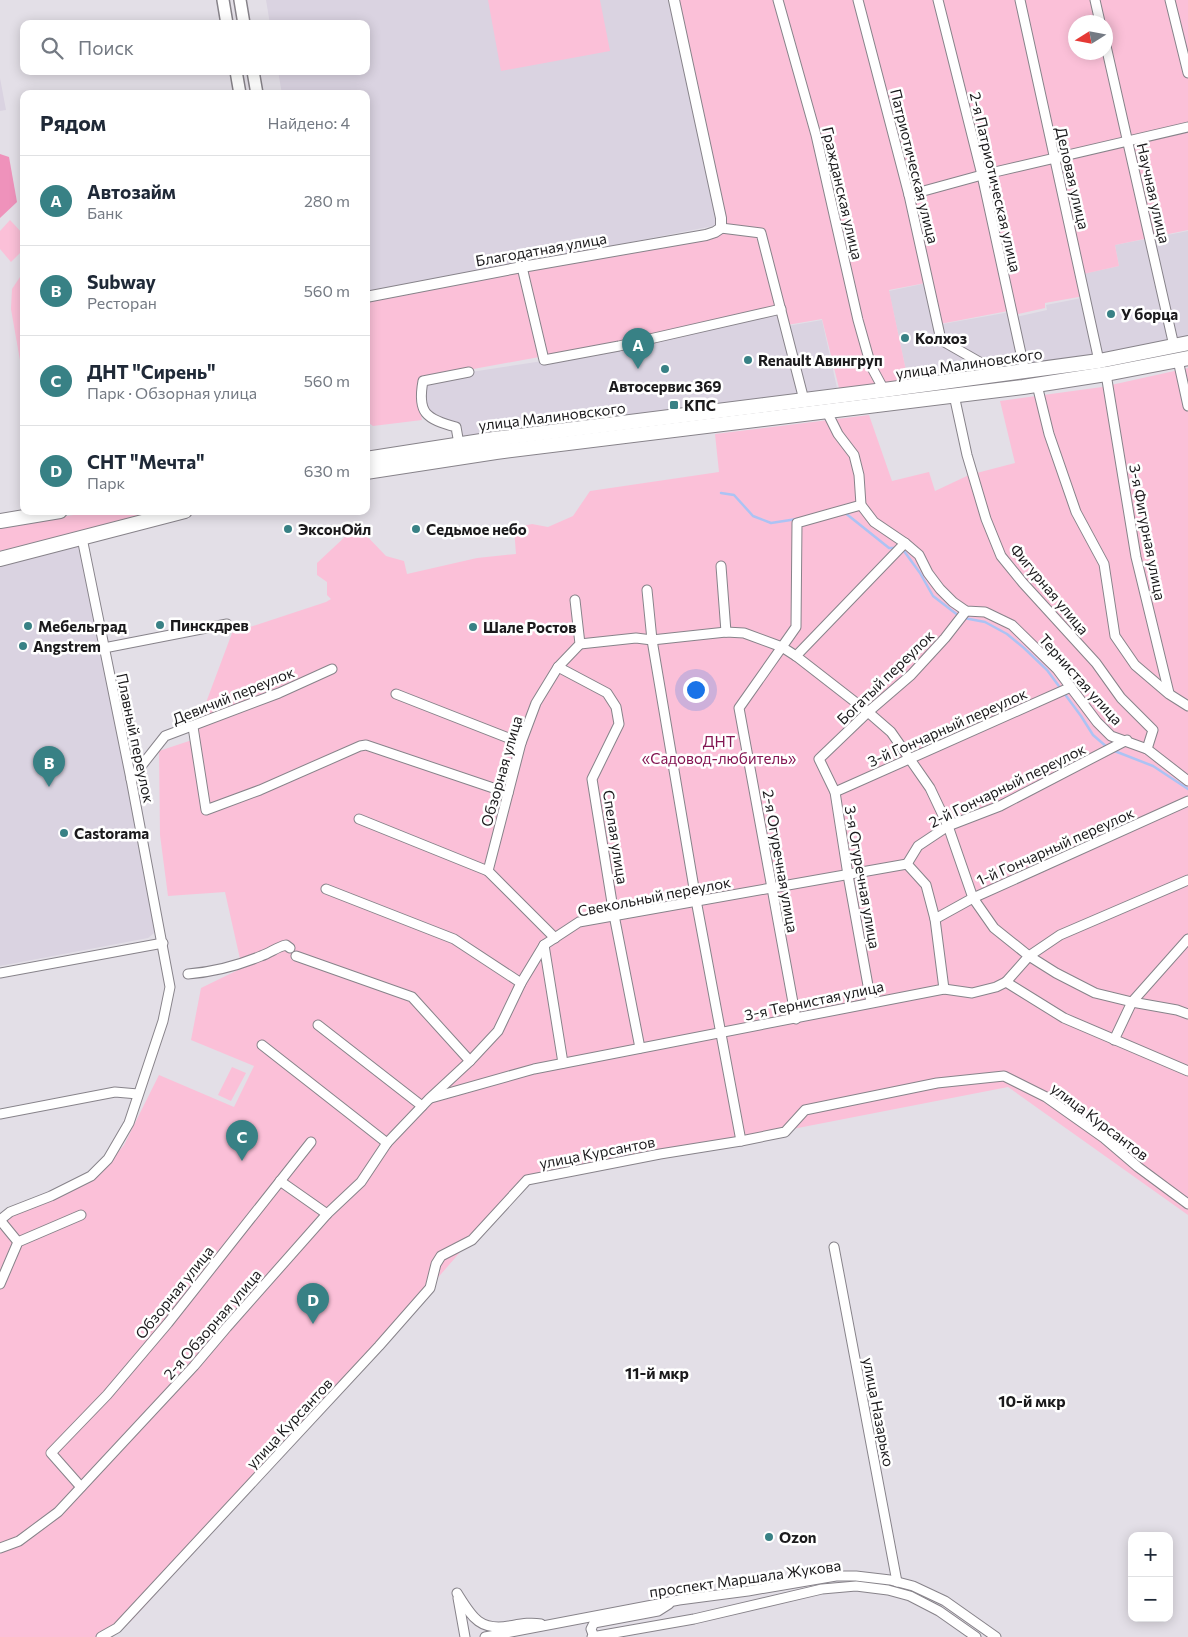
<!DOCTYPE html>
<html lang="ru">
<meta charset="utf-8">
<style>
body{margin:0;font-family:Commissioner,sans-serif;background:#f2f2f3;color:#1f2937}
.controls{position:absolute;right:15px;bottom:15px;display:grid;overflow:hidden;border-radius:10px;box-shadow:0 2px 12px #0003}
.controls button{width:45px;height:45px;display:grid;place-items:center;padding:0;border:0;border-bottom:1px solid #e0e1e3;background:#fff;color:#1f2937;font:25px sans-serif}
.compass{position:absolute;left:1068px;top:15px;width:45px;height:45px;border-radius:50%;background:#fff;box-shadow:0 2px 12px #0003;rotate:259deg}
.you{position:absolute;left:695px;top:689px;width:18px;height:18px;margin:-12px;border:4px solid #fff;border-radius:50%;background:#1a73e8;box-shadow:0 0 0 8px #1a73e833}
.badge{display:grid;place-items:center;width:32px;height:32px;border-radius:50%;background:#388185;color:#fff;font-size:16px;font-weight:700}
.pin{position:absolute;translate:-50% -41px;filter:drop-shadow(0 1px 2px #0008)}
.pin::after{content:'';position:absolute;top:26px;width:18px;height:15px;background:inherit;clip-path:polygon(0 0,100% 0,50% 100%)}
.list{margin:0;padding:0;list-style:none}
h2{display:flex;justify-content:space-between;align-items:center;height:65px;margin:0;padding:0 20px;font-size:21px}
h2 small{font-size:16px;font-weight:400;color:#747a83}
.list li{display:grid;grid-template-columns:32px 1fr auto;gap:15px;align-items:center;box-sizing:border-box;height:90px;padding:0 20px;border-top:1px solid #e0e1e3}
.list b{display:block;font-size:19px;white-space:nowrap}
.list p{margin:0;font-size:16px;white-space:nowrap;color:#747a83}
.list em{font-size:16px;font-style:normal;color:#747a83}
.icon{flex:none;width:28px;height:28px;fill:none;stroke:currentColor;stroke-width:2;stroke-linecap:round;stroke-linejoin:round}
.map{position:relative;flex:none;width:1188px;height:1637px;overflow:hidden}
.search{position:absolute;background:#fff;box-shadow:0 2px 12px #0003;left:20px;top:20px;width:350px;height:55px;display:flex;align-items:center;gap:12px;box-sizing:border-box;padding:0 18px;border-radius:10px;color:#747a83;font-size:19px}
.panel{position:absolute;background:#fff;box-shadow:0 2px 12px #0003;left:20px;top:90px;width:350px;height:425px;border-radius:10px}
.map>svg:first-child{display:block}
</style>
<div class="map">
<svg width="1188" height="1637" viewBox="0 0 1188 1637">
<rect width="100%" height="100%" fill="#e3dfe7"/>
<!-- built -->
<g fill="#dad3e1">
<path d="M 266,0 L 671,0 L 718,225 L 366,294 L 366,94 L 282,94 L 278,71 L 366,71 L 366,24 L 270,24 Z"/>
<path d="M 0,78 L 6,110 L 0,111 Z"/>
<path d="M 1188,231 L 1188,336 L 1100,355 L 908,380 L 889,291 L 927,283 L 937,325 L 1010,312 L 1012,318 L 1047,310 L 1046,305 L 1087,297 L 1083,274 L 1119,266 L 1115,245 Z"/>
<path d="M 778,312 L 782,327 L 822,320 L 837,388 L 453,438 L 450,422 L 435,418 L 425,406 L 425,381 L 471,372 L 543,361 Z"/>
<path d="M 84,545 L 158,920 L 154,933 L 148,938 L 0,966 L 0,563 Z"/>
</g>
<!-- green -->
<g fill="#fbc0d8" fill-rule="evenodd">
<path d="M 488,0 L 600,0 L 610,51 L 501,71 Z"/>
<path d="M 678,0 L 1188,0 L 1188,230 L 1115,245 L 1119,266 L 1079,275 L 1084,296 L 1045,303 L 1045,308 L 1014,315 L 1013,310 L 940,324 L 931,282 L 889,290 L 908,380 L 839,388 L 822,319 L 787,325 L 783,306 L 653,336 L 419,379 L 417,395 L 422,420 L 373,426 L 366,421 L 366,300 L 725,231 ZM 1076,22 L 1106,22 L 1106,52 L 1076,52 Z"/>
<path d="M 10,220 L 24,235 L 24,249 L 11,262 L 0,249 L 0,231 Z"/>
<path d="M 24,271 L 24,383 L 11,309 L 12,289 Z"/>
<path d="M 1188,368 L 1188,1215 L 1008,1087 L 521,1182 L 303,1433 L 131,1621 L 97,1637 L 0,1637 L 0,1230 L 6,1227 L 5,1216 L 98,1176 L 124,1145 L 159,1075 L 234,1107 L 254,1066 L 191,1040 L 201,988 L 242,968 L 225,892 L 168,896 L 160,835 L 159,751 L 192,740 L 232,633 L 326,602 L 331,599 L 327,595 L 327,582 L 317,575 L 317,563 L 348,534 L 361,530 L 386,556 L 404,561 L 407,574 L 477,558 L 516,554 L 514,528 L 532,524 L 548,527 L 573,516 L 590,491 L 719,472 L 715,434 L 869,415 L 892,481 L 929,472 L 935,491 L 969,475 L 1015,463 L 1000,401 L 1102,387 Z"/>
<path d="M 98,511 L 159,511 L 0,551 L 0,527 Z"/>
<path d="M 232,1067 L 246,1073 L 231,1101 L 218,1095 Z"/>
</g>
<!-- forest -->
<path fill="#ef92bb" d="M 0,154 L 9,157 L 17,202 L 0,218 Z"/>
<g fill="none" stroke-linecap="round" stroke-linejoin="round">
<!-- stream -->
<g stroke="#acc3f4" stroke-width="2.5">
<path d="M 721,493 L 734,495 L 753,516 L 771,523 L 797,519"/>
<path d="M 844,512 L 889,548 L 896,548"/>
<path d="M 901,550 L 904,551 L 920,573 L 933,596 L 959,616"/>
<path d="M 964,618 L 985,622 L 1007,634 L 1024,648 L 1047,670 L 1081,716 L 1093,735 L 1108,748"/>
<path d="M 1112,750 L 1153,766 L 1188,789"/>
</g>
<!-- minor casing -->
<g stroke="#87838a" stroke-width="11">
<g id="minor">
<path d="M 778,0 L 816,135 L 858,320 L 871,366 L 884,390"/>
<path d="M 858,0 L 909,195 L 941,340 L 1002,375"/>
<path d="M 938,0 L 982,175 L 1025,372"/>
<path d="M 1020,0 L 1099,361"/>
<path d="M 1095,0 L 1100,22"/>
<path d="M 1170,0 L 1188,73"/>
<path d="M 1106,46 L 1174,346"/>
<path d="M 909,195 L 982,175 L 1188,127"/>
<path d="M 721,228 L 761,233 L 804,400"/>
<path d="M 522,267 L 544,360 L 619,346 L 781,309"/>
<path d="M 1178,360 L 1188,406"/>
<path d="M 1106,374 L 1136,557 L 1169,693"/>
<path d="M 1037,385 L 1049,434 L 1076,512 L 1104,564 L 1115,636 L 1135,665 L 1169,694 L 1188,706"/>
<path d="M 954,395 L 967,455 L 986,519 L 1001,556 L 1023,583 L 1096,663 L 1121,698 L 1153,730 L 1147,749"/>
<path d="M 826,410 L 838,434 L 854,455 L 859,475 L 861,505 L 874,522 L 905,543 L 919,555 L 928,573 L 940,589 L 953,602 L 966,611 L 985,612 L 1012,625 L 1057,669 L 1097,722 L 1111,736 L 1147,749 L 1188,781"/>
<path d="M 459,444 L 456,427 C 426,419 417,413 423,381 L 469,372"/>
<path d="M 721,566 L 726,632"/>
<path d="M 647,590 L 652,640 L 696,900 L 741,1141"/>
<path d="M 580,644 L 636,638 L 652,640 L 726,632 L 744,633 L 782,647 L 796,656 L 868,712 L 891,732 L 930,788 L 948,826 L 973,898 L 994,928 L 1029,956 L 1056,973 L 1095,993 L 1132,1002 L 1177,1010 L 1188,1014"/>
<path d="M 104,648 L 227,624"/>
<path d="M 796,656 L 905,543"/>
<path d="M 558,667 L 607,693 L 616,707 L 619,724 L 592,779 L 614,915 L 640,1048"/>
<path d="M 396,694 L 521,743"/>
<path d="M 193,727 L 206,810 L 260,790 L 360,746 L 366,745 L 508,793"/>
<path d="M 131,779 L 165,736 L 279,693 L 332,669"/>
<path d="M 835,792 L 1071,687"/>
<path d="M 359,819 L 488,871"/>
<path d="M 907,864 L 918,846 L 948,826 L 1000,806 L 1127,740"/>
<path d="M 907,864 L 926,885 L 935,919 L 944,989"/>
<path d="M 326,889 L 454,939 L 521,983"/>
<path d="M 935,919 L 973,898 L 1188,801"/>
<path d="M 555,938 L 488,871 L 521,743 L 536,703 L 558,667 L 580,644 L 575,600"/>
<path d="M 544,945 L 563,1063"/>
<path d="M 296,956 L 412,997 L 470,1061"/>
<path d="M 0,973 L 163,943"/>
<path d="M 188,974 C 213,972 237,966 261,956 C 270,953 277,947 286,945 L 290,948"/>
<path d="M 1006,982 L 1029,956 L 1060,935 L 1188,880"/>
<path d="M 871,1002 L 848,875 L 835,792 L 819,759 L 868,712 L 911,675 L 945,638 L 966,611"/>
<path d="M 796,1019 L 739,708 L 796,627 L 797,523 L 861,505"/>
<path d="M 318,1025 L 422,1106"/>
<path d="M 1114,1040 L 1132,1002 L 1188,939"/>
<path d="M 262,1045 L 387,1143"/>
<path d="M 431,1098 L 534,1069 L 944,989 L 972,993 L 996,987 L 1006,982 L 1064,1018 L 1188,1071"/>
<path d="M 0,1114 L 115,1092 L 138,1094"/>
<path d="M 280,1181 L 327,1214"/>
<path d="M 0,1220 L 10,1212 L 51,1196 L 91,1176 L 108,1159 L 129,1123 L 163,1021 L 170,987 L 131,779 L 82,538"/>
<path d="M 0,1220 L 18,1242"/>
<path d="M 834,1247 L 897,1582"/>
<path d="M 0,1284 L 18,1242 L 81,1215"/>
<path d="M 81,1487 L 51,1453 L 107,1395 L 168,1323 L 311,1142"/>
<path d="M 0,1548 L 19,1541 L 58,1512 L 194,1366 L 227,1327 L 327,1214 L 361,1182 L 387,1143 L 429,1099 L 470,1061 L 498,1031 L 521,983 L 544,945 L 579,922 L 907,864"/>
<path d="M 457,1593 C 472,1617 479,1631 509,1626 C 521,1624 530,1622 541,1624"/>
<path d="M 458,1598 L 465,1637"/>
<path d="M 101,1637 L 117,1628 L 379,1346 L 430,1288 L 436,1264 L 441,1256 L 472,1240 L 527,1180 L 660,1154 L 741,1141 L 785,1132 L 805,1110 L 937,1083 L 1004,1076 L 1046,1097 L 1104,1138 L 1138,1167 L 1188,1204"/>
<path d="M 485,1637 L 679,1600 L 748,1591 L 836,1576 L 856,1576 L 890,1580 L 913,1586 L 945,1601 L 996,1637"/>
<path d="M 592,1637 L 694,1619 L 822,1589 L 856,1586 L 888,1590 L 910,1596 L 939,1611 L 976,1637"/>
<path d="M 594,1637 L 591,1629 L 594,1623 L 658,1611 L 669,1604"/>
</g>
</g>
<!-- tertiary casing -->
<g stroke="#87838a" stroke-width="12">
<path id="tertiary" d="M 366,297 L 522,267 L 706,235 L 715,232 L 721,228 L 721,218 L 674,0"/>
</g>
<!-- secondary casing -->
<g stroke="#87838a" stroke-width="14">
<g id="secondary">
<path d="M 223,0 L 227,24"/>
<path d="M 240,0 L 244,24"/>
<path d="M 236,71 L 240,94"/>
<path d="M 253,71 L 257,94"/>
</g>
</g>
<!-- trunk casing -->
<g stroke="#87838a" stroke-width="16">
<g id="trunk">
<path d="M 366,459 L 494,439 L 884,390 L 1099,361 L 1188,343"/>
<path d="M 366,472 L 496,452 L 1023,387 L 1106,374 L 1188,358"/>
<path d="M 0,521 L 60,511"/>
<path d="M 0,559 L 185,511"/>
</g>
</g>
<!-- minor -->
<use href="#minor" stroke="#fff" stroke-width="9"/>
<!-- tertiary -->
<use href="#tertiary" stroke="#fff" stroke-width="10"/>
<!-- secondary -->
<use href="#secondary" stroke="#fff" stroke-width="11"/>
<!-- trunk -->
<use href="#trunk" stroke="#fff" stroke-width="14"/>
</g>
<!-- markers -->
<g fill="#388185" stroke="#fff" stroke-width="2">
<circle cx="1111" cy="314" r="5"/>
<circle cx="905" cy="338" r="5"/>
<circle cx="748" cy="360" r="5"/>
<circle cx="665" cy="369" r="5"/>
<rect x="669" y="400" width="10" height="10" rx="2.5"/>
<circle cx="288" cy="529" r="5"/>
<circle cx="416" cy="529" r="5"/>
<circle cx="160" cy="625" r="5"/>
<circle cx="28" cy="626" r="5"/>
<circle cx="473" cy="627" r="5"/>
<circle cx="23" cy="646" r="5"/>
<circle cx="64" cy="833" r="5"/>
<circle cx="769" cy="1537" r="5"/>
</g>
<g text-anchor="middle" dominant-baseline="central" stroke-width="5" stroke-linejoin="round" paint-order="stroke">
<!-- street labels -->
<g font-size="15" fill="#1b1a1c" stroke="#fff">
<text transform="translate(915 166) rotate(76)">Патриотическая улица</text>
<text transform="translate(1073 178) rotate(77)">Деловая улица</text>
<text transform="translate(996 182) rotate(77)">2-я Патриотическая улица</text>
<text transform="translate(843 193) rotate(77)">Гражданская улица</text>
<text transform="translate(1154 193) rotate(77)">Научная улица</text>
<text transform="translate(541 249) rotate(-10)">Благодатная улица</text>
<text transform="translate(969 363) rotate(-8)">улица Малиновского</text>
<text transform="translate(552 416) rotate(-7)">улица Малиновского</text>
<text transform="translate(1148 532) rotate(79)">3-я Фигурная улица</text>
<text transform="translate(1050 589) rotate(50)">Фигурная улица</text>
<text transform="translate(885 677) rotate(-44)">Богатый переулок</text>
<text transform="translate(1081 679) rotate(48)">Тернистая улица</text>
<text transform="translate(233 695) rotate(-22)">Девичий переулок</text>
<text transform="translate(947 727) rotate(-24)">3-й Гончарный переулок</text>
<text transform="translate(136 738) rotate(78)">Плавный переулок</text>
<text transform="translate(501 771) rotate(-74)">Обзорная улица</text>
<text transform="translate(1007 785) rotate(-26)">2-й Гончарный переулок</text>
<text transform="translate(616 837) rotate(81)">Спелая улица</text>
<text transform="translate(1055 846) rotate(-24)">1-й Гончарный переулок</text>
<text transform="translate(781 861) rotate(80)">2-я Огуречная улица</text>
<text transform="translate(863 877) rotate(80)">3-я Огуречная улица</text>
<text transform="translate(654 896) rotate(-11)">Свекольный переулок</text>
<text transform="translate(814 1000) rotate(-12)">3-я Тернистая улица</text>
<text transform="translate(1100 1121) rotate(37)">улица Курсантов</text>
<text transform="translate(597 1152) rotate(-11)">улица Курсантов</text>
<text transform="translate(174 1292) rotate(-51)">Обзорная улица</text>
<text transform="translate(212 1324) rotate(-49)">2-я Обзорная улица</text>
<text transform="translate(879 1412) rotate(79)">улица Назарько</text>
<text transform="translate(289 1423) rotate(-47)">улица Курсантов</text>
<text transform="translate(745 1578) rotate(-8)">проспект Маршала Жукова</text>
</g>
<!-- poi labels -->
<g font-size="15" font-weight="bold" fill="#1b1a1c" stroke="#fff" text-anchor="start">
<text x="1121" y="314">У борца</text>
<text x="915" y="338">Колхоз</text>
<text x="758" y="360">Renault Авингруп</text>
<text x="665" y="386" text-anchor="middle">Автосервис 369</text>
<text x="684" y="405">КПС</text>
<text x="298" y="529">ЭксонОйл</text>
<text x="426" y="529">Седьмое небо</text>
<text x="170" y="625">Пинскдрев</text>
<text x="38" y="626">Мебельград</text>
<text x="483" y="627">Шале Ростов</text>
<text x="33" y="646">Angstrem</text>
<text x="74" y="833">Castorama</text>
<text x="779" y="1537">Ozon</text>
</g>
<!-- park labels -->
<g font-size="15" fill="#831552" stroke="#fff">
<text x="719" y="741">ДНТ<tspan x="719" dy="17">«Садовод-любитель»</tspan></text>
</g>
<!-- neighbourhood labels -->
<g font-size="16" font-weight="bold" fill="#1b1a1c" stroke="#fff">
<text x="657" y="1372">11-й мкр</text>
<text x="1032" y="1400">10-й мкр</text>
</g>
</g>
</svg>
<div class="controls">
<button>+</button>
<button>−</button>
</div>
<svg class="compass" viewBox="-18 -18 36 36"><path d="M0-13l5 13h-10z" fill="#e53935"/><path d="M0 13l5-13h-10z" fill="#747a83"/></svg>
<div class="you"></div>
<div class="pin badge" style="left:638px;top:369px">A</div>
<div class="pin badge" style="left:49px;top:787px">B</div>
<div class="pin badge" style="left:242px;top:1161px">C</div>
<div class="pin badge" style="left:313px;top:1324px">D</div>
<div class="search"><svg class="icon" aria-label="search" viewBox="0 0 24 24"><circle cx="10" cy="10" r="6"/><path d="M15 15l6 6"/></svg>Поиск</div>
<section class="panel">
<h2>Рядом<small>Найдено: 4</small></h2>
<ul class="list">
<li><span class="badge">A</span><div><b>Автозайм</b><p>Банк</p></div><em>280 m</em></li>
<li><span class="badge">B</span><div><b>Subway</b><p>Ресторан</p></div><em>560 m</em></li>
<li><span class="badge">C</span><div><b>ДНТ &quot;Сирень&quot;</b><p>Парк · Обзорная улица</p></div><em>560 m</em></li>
<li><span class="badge">D</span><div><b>СНТ &quot;Мечта&quot;</b><p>Парк</p></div><em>630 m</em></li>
</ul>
</section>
</div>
